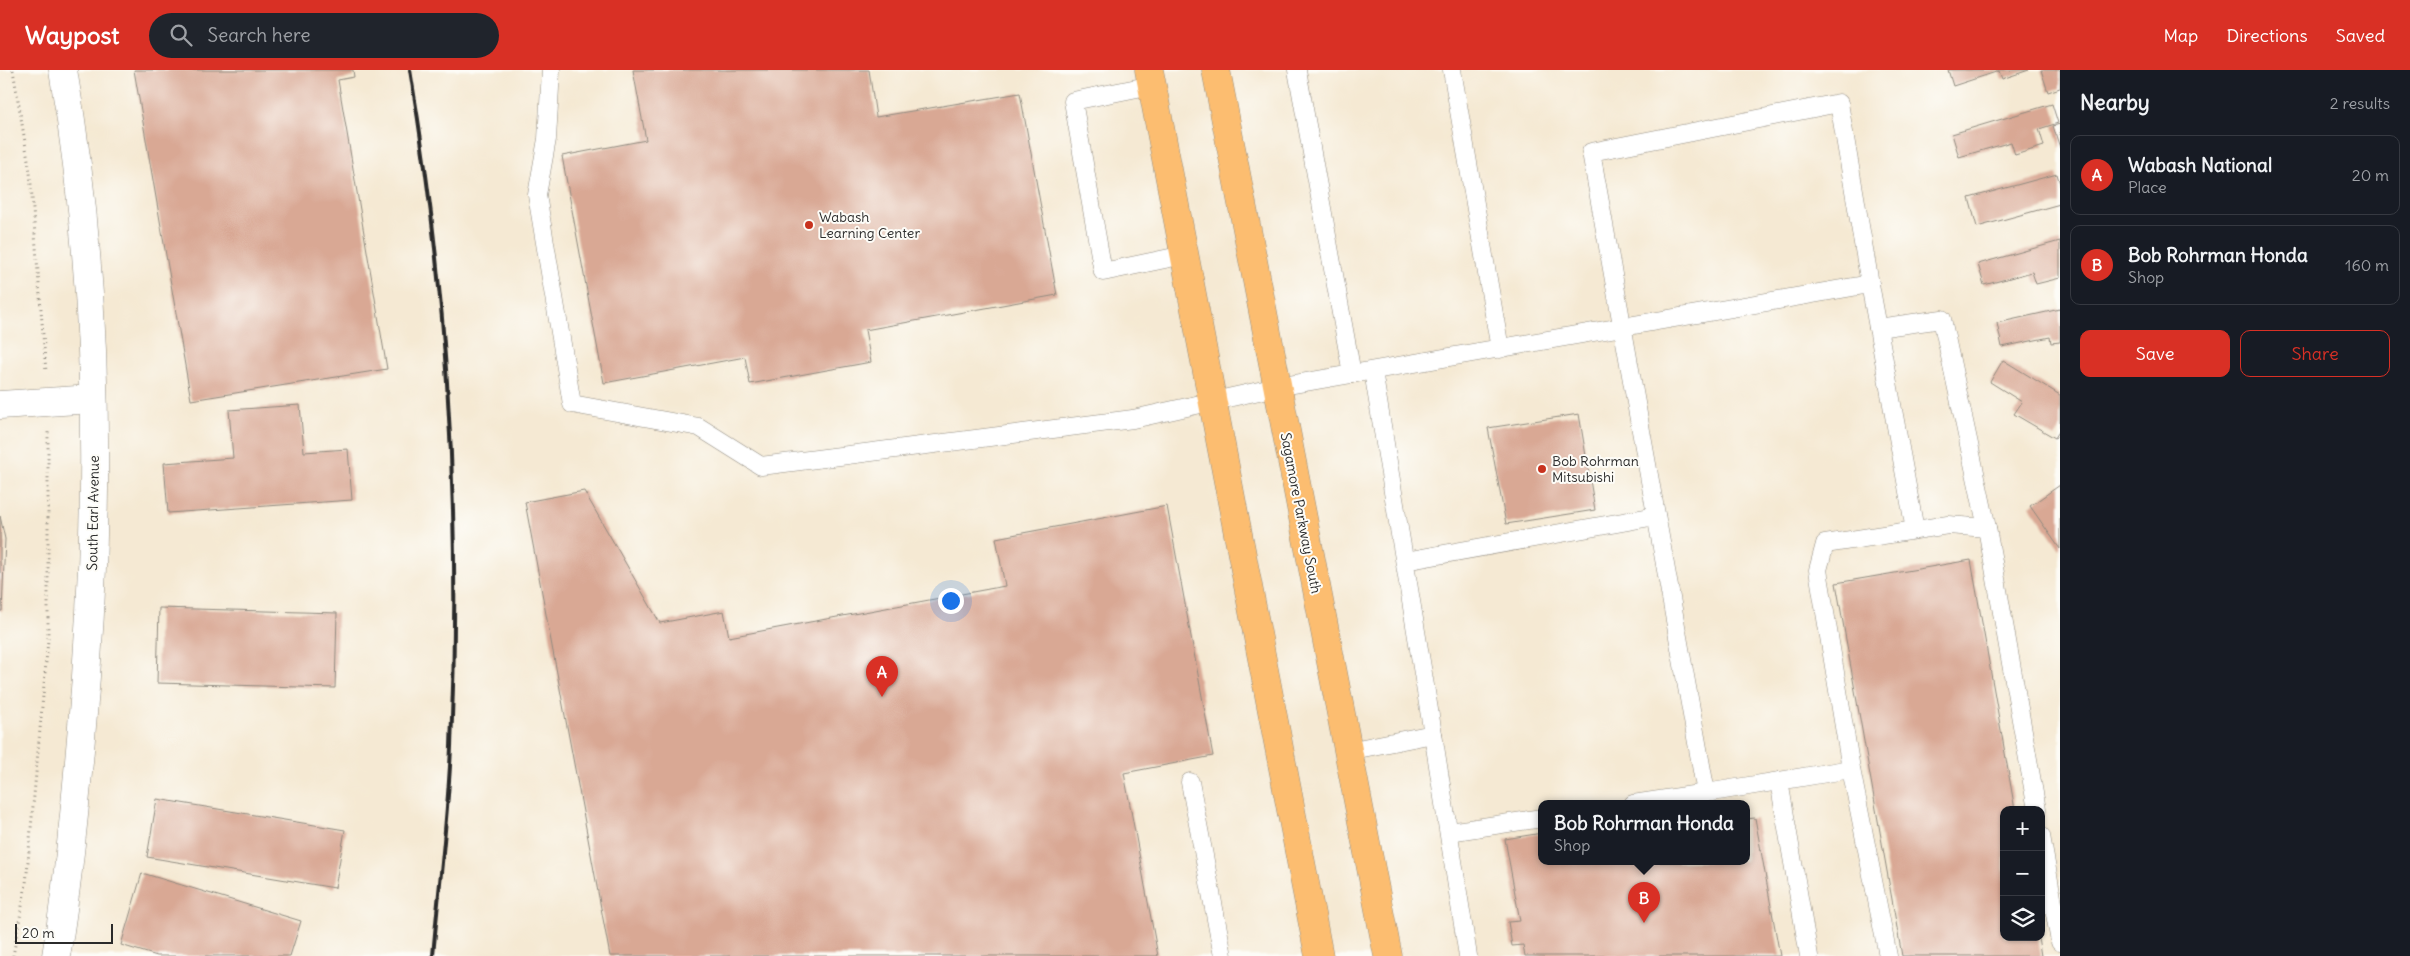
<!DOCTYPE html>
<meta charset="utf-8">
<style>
body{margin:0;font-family:Delius,sans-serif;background:#20242c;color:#f1f3f6}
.controls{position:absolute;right:15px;bottom:15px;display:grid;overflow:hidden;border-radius:10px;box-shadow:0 1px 4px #0004}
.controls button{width:45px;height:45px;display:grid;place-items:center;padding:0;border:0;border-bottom:1px solid #363941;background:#171b24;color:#f1f3f6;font:25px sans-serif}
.scale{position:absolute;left:15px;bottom:12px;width:98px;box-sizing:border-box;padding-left:5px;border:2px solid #2b2b2b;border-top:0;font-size:14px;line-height:18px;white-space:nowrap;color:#2b2b2b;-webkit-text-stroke:4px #fdfcf7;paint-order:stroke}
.you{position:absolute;left:950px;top:530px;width:18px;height:18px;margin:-12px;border:4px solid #fff;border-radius:50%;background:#1a73e8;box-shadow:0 0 0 8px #1a73e833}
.badge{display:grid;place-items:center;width:32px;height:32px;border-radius:50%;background:#d93025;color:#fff;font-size:16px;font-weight:700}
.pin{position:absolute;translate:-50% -41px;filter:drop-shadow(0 1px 2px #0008)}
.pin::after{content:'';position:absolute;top:26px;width:18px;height:15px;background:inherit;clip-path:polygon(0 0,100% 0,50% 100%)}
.popup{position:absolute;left:1538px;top:730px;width:212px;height:65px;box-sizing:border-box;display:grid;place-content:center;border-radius:10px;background:#171b24;filter:drop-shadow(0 1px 4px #0005);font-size:16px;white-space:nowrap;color:#9ea1a6}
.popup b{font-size:19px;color:#f1f3f6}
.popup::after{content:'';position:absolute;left:50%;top:100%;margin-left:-10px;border:10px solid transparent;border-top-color:#171b24}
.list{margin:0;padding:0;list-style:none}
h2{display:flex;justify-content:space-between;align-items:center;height:65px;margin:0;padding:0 20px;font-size:21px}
h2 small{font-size:16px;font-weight:400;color:#9ea1a6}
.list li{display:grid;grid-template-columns:32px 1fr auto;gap:15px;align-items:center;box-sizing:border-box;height:80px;margin:0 10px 10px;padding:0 10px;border:1px solid #363941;border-radius:10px}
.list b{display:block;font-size:19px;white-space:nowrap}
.list p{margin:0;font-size:16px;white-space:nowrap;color:#9ea1a6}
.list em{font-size:16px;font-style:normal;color:#9ea1a6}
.actions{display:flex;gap:10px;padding:15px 20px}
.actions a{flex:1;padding:11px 0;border:1px solid #d93025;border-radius:10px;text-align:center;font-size:18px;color:#d93025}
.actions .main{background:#d93025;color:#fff}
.icon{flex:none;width:28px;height:28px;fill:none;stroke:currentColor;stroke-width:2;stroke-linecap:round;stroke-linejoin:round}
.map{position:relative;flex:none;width:2060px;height:886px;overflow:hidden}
header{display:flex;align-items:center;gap:30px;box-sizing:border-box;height:70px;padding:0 25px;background:#d93025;color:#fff}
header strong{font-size:24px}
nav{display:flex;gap:28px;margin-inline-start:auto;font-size:18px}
.search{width:350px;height:45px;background:#20242c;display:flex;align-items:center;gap:12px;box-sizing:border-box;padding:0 18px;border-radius:28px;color:#9ea1a6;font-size:19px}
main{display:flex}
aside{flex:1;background:#171b24}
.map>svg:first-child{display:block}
</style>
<header>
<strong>Waypost</strong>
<div class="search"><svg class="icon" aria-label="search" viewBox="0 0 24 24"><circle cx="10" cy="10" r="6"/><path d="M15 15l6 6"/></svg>Search here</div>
<nav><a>Map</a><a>Directions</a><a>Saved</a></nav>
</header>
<main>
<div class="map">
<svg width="2060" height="886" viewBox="0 0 2060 886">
<rect width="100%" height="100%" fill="#fdfcf7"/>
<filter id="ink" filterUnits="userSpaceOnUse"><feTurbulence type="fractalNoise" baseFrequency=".02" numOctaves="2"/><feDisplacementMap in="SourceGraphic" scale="10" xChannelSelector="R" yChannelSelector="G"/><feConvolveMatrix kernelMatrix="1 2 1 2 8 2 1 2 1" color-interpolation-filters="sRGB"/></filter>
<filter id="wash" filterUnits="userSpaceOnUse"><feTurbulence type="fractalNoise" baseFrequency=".0096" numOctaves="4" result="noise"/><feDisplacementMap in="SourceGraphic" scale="20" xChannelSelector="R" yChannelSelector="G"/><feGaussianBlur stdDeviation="1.12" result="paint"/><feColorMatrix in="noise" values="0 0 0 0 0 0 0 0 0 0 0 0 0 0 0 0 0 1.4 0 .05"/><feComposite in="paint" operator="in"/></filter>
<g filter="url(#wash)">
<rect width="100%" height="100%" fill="#f5e9d3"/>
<g id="blocks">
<!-- building -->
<g fill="#d9a894">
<path d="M 134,0 L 353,0 L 354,7 L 338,10 L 387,299 L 191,330 Z"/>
<path d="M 633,0 L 869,0 L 876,47 L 1020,23 L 1057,225 L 865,260 L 871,292 L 750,314 L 745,287 L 604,313 L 562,86 L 646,70 Z"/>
<path d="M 1948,0 L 2029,0 L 2002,9 L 1999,1 L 1953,16 Z"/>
<path d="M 2041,0 L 2060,0 L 2060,18 L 2048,22 Z"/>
<path d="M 2052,34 L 2058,53 L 2039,59 L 2044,76 L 2015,85 L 2011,72 L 1959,87 L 1952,64 Z"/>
<path d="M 2060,54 L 2060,78 L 2053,56 Z"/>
<path d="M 2057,104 L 2060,114 L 2060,134 L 1977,157 L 1969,128 Z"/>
<path d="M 2060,171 L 2060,208 L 2036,214 L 2032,202 L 1984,215 L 1978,194 Z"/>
<path d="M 2060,239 L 2060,272 L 2051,273 L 2050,267 L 2002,277 L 1997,253 Z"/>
<path d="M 2003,290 L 2060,325 L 2060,360 L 2055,368 L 2014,344 L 2022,332 L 1990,312 Z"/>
<path d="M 300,335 L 304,382 L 348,379 L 352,430 L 168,443 L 164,393 L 233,388 L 229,340 Z"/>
<path d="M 1579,344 L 1595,440 L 1506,454 L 1488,358 Z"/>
<path d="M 2060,415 L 2060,479 L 2030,436 Z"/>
<path d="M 584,421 L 660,553 L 724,541 L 729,567 L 1005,516 L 996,468 L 1167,436 L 1213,686 L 1124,703 L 1158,886 L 610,886 L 525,432 Z"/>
<path d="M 0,446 L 5,469 L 2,541 L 0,541 Z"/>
<path d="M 1971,490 L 2015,740 L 2004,740 L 2004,867 L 2038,867 L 2041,886 L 1902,886 L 1836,513 Z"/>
<path d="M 159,538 L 337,543 L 335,618 L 157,613 Z"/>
<path d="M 157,729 L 345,760 L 335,818 L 147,787 Z"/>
<path d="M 1755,748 L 1780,886 L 1525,886 L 1523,875 L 1512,876 L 1508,852 L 1520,851 L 1505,769 L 1542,763 L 1542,792 L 1746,792 L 1746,749 Z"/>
<path d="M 142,803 L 301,851 L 290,886 L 157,886 L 121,875 Z"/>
</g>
</g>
</g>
<g filter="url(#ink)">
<use href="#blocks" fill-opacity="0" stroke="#908a7f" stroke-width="1"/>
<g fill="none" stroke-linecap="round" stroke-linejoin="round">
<!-- service casing -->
<g stroke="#908a7f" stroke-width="19">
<g id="service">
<path d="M 551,0 L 547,69 L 537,125 L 572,334 L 699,357 L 761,396 L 1133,349 L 1277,317 L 1870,214 L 1839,33 L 1591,82 L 1706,723 L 1851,699 L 1888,886"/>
<path d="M 1297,0 L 1352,304"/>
<path d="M 1452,0 L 1500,279"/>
<path d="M 1152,15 L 1073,31 L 1103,202 L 1184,185"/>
<path d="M 1870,214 L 1915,460"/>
<path d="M 1878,258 L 1942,249 L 1987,458 L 2037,740"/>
<path d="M 1405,491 L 1656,446"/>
<path d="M 1433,664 L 1468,886"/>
<path d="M 1348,681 L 1433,664 L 1373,301"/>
<path d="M 1851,699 L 1818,500 L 1825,474 L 1948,455 L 1987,458"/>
<path d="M 1779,711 L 1809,886"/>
<path d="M 1190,712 L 1223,886"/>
<path d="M 1633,734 L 1706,723"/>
<path d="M 1449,762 L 1542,748"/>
<path d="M 2041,766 L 2060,872"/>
</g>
</g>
<!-- minor casing -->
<g stroke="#908a7f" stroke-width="29">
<path id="minor" d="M 0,335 L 93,329"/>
</g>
<!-- tertiary casing -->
<g stroke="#908a7f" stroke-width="29">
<path id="tertiary" d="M 56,886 C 68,814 75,741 81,668 C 101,447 101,220 63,0"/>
</g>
<!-- primary casing -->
<g stroke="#908a7f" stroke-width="29">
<g id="primary">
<path d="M 1149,0 L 1319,886"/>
<path d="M 1216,0 L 1388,886"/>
</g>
</g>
<!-- path -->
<g stroke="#908a7f" stroke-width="3" stroke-dasharray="1 4" stroke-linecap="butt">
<path d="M 13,0 L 30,102 L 46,302"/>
<path d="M 13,886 L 26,814 L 48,570 L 48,361"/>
</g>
<!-- service -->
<use href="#service" stroke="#fff" stroke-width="18"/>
<!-- minor -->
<use href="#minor" stroke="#fff" stroke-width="28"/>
<!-- tertiary -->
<use href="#tertiary" stroke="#fff" stroke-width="28"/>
<!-- primary -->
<use href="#primary" stroke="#fcbd6f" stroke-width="28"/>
<!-- rail -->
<path stroke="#2b2b2b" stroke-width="4" d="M 410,0 C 448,223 461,451 451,677 C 448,747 439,816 433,886"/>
</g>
</g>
<!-- markers -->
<g fill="#c8321e" stroke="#fdfcf7" stroke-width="2">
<circle cx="809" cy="155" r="5"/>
<circle cx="1542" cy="399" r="5"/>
</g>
<g text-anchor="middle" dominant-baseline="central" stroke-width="4" stroke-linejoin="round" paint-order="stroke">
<!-- poi labels -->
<g font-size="14" fill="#2b2b2b" stroke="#fdfcf7" text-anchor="start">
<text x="819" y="147">Wabash<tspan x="819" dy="16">Learning Center</tspan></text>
<text x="1552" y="391">Bob Rohrman<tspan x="1552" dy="16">Mitsubishi</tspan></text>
</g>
<!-- street labels -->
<g font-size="14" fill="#2b2b2b" stroke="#fdfcf7">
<text transform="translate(93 443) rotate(-89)">South Earl Avenue</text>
<text transform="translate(1301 443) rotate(79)">Sagamore Parkway South</text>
</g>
</g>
</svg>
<div class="controls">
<button>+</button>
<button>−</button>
<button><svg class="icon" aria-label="layers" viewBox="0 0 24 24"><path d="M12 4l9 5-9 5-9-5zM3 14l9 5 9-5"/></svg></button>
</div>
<div class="scale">20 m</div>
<div class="you"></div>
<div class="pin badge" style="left:882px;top:627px">A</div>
<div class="pin badge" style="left:1644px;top:853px">B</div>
<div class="popup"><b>Bob Rohrman Honda</b>Shop</div>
</div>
<aside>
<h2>Nearby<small>2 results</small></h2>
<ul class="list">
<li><span class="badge">A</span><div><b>Wabash National</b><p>Place</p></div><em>20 m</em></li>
<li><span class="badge">B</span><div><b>Bob Rohrman Honda</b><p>Shop</p></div><em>160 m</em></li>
</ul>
<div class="actions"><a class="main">Save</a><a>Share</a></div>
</aside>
</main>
